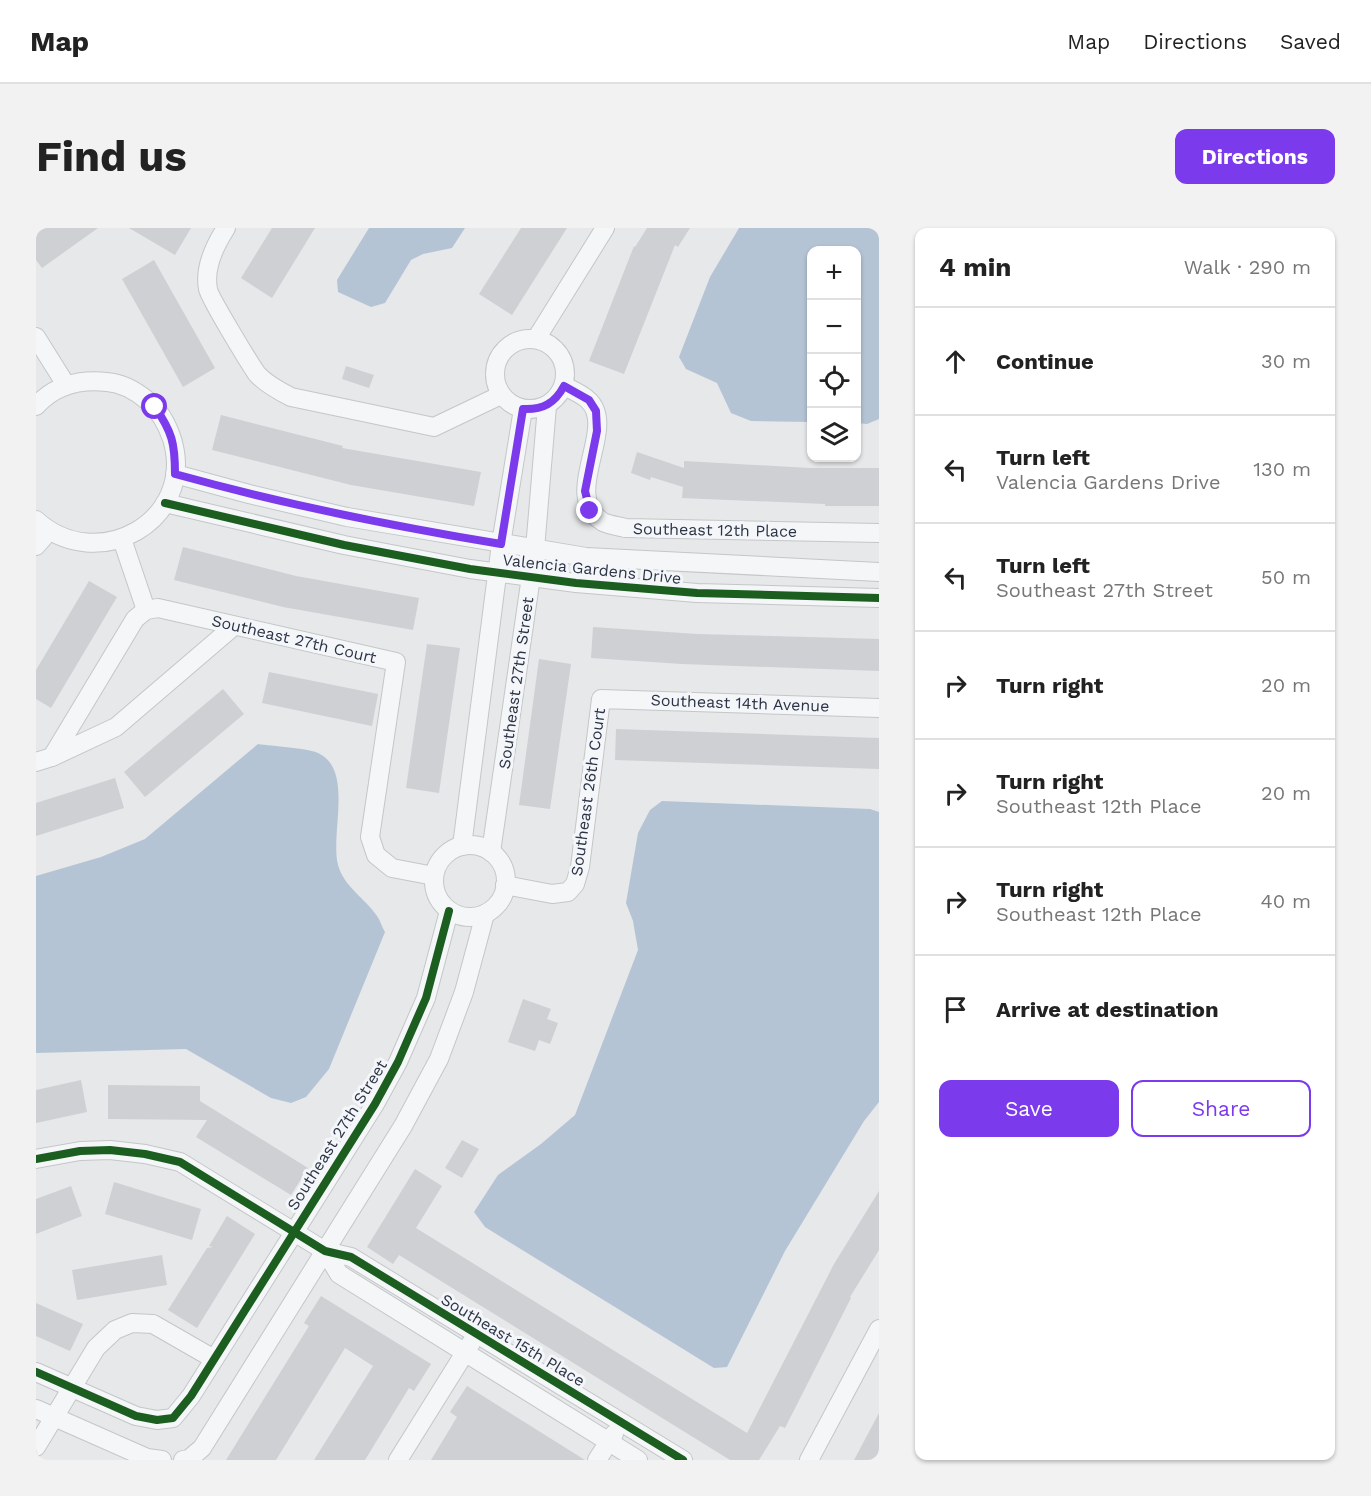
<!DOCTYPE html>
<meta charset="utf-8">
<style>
body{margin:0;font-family:"Work Sans",sans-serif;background:#f2f2f2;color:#222}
.controls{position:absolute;right:18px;top:18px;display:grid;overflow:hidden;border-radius:12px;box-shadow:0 2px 4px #0004}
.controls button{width:54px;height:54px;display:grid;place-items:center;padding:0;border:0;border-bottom:2px solid #e0e0e0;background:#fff;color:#222;font:30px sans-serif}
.stop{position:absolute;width:18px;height:18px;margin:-14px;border:4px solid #7c3aed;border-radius:50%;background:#fff}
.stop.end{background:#7c3aed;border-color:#fff;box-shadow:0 2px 6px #0008}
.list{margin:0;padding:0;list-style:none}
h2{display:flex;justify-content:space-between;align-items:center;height:78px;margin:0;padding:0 24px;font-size:26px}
h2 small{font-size:20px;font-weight:400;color:#767676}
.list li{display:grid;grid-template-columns:39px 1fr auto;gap:18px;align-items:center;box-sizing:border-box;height:108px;padding:0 24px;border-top:2px solid #e0e0e0}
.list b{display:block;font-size:22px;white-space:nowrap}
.list p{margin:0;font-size:20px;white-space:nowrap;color:#767676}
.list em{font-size:20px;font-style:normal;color:#767676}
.actions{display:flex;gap:12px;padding:18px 24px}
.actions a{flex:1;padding:14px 0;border:2px solid #7c3aed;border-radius:12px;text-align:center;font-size:21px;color:#7c3aed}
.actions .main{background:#7c3aed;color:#fff}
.icon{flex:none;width:33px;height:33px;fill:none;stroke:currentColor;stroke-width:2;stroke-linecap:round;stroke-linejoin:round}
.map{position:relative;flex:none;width:843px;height:1232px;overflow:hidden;border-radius:12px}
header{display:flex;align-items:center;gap:36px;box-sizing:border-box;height:84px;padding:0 30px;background:#fff;border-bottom:2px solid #e0e0e0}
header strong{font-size:28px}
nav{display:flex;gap:33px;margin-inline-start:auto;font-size:21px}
.intro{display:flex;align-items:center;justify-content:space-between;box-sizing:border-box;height:144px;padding:0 36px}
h1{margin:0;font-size:42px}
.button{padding:15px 27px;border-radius:12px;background:#7c3aed;color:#fff;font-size:21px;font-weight:700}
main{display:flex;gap:36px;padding:0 36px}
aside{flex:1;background:#fff;border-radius:12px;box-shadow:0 2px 4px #0004}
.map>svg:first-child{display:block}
</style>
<header>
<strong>Map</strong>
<nav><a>Map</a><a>Directions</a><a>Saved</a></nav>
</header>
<div class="intro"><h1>Find us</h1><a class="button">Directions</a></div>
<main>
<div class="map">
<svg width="843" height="1232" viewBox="0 0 843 1232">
<rect width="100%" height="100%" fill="#e6e8ea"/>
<!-- water -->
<g fill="#b4c4d5">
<path d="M 333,0 L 429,0 L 416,20 L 387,26 L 375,32 L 349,75 L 335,79 L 302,64 L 301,52 Z"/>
<path d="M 703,0 L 843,0 L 843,191 L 831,196 L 821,195 L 820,22 L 776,22 L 775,194 L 715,193 L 695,185 L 681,155 L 650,141 L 643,129 L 674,49 Z"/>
<path d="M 222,516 C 236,518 271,520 282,525 C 318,541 294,606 302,637 C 308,659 329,670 341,688 C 344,692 346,699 349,704 L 293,841 L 270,869 L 255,875 L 235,870 L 150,821 L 0,825 L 0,648 L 65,629 L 109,611 Z"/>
<path d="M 626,573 L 834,581 L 843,584 L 843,874 L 828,893 L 749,1023 L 691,1139 L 678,1140 L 449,999 L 438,984 L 462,947 L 505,916 L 539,887 L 602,722 L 597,693 L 590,675 L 602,605 L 614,582 Z"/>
</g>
<!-- building -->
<g fill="#ced0d3">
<path d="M 0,0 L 62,0 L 6,40 L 0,32 Z"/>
<path d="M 93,0 L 155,0 L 139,27 Z"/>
<path d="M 236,0 L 279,0 L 236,70 L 205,50 Z"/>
<path d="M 485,0 L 531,0 L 476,87 L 443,66 Z"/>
<path d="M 611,0 L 654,0 L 642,19 L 639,17 L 588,146 L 553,133 L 598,18 L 599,19 Z"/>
<path d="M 118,32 L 179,140 L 147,159 L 86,51 Z"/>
<path d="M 310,138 L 338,147 L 333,160 L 306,151 Z"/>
<path d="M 185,187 L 307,218 L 306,220 L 445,244 L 438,278 L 315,257 L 176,222 Z"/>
<path d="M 601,224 L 648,240 L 648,233 L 773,240 L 843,240 L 843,278 L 789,278 L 789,276 L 646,270 L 647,259 L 615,249 L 614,252 L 595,245 Z"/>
<path d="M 147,319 L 260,348 L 383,370 L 377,402 L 247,379 L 138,352 Z"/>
<path d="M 53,353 L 81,369 L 15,480 L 0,471 L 0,442 Z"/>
<path d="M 557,399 L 661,406 L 843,411 L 843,443 L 646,436 L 555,430 Z"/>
<path d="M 391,416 L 424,420 L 403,565 L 370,560 Z"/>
<path d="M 503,431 L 535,436 L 514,581 L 483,577 Z"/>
<path d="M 233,444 L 342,466 L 336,498 L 226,475 Z"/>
<path d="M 187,461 L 208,486 L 109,569 L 88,544 Z"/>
<path d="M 580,501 L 843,510 L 843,541 L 579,532 Z"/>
<path d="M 79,550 L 88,580 L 0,608 L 0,575 Z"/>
<path d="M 487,771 L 515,781 L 511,791 L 522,795 L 514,816 L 503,812 L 499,823 L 472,814 Z"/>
<path d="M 45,852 L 51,884 L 0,895 L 0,862 Z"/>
<path d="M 72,857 L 164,858 L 164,873 L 272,940 L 255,967 L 160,909 L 171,892 L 72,891 Z"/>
<path d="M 426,912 L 443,921 L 426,950 L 409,940 Z"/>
<path d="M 379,941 L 406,958 L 380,1000 L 711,1205 L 798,1036 L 843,963 L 843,1022 L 814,1069 L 815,1070 L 749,1200 L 744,1198 L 723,1232 L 694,1232 L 363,1027 L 357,1036 L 331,1019 Z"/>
<path d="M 78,954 L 165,981 L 156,1012 L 69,986 Z"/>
<path d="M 35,958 L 46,988 L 0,1006 L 0,971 Z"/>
<path d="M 191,988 L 219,1006 L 161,1100 L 132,1082 L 171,1020 L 177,1019 L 173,1018 Z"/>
<path d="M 126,1027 L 131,1057 L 41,1072 L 36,1042 Z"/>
<path d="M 285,1068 L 395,1136 L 378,1163 L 373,1160 L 329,1232 L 278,1232 L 337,1138 L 309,1120 L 240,1232 L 190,1232 L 273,1098 L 268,1095 Z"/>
<path d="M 0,1075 L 47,1096 L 34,1123 L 0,1108 Z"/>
<path d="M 431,1158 L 549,1232 L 395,1232 L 421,1189 L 414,1184 Z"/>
<path d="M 843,1185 L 843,1232 L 818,1232 Z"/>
</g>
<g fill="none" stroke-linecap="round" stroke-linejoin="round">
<!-- street casing -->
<g stroke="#c4c6c8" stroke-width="20">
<g id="street">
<path d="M 190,0 C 179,17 168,40 172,61 C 173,69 214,136 221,146 C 230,156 243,163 255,169 L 398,199 L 465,167"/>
<path d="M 0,109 L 30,157"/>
<circle cx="494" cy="146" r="35"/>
<path d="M 500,111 L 569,0"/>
<path d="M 528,158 C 536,162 546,166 552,172 C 583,200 523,267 567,294 C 573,297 582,298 589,300 L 843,305"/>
<path d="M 0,178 C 19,157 44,151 71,154 C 86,155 100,163 112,173 C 124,183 131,196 136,211 C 161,293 61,348 0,292"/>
<path d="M 139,246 L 213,266 L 311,289 L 550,329 L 843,344"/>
<path d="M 129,275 L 308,317 L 434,341 L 540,355 L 661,365 L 843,370"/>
<path d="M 86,311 L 110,382"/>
<path d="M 0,318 L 13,303"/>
<path d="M 16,529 L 99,391 L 110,382 L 122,380 L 360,434 L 334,609 L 340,627 L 356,640 L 398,648"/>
<path d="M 0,534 L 16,529 L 80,499 L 198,398"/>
<circle cx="434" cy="653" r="36"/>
<path d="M 426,618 L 465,316 L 487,181"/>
<path d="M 455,624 L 499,321 L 511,178"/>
<path d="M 469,657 L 516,666 L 532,664 L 539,656 L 544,639 L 565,471 L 843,480"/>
<path d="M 0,931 L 44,923 L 74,922 L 109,926 L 144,934 L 289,1023 L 315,1029 L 647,1232"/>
<path d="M 289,1023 L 303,1046 L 602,1232"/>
<path d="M 0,1144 L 100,1188 L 121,1192 L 137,1190 L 155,1168 L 339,876 L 362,834 L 390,770 L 413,683"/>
<path d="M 0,1181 L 111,1230 L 126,1232"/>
<path d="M 0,1219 L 60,1120 L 79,1102 L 96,1095 L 117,1096 L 178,1131"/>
<path d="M 147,1232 L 153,1231 L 166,1220 L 367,898 L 403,831 L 428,764 L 449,686"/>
<path d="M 362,1232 L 435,1115"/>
<path d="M 561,1232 L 578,1206"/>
<path d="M 773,1232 L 843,1101"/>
</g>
</g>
<!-- street -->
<use href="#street" stroke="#f5f6f7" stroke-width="18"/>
<!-- cycleway casing -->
<g stroke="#f4f6f9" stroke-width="11">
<g id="cycleway">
<path d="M 129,275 L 308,317 L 434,341 L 540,355 L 661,365 L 843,370"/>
<path d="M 0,931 L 44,923 L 74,922 L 109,926 L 144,934 L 289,1023 L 315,1029 L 647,1232"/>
<path d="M 0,1144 L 100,1188 L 121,1192 L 137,1190 L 155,1168 L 339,876 L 362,834 L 390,770 L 413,683"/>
</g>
</g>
<!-- cycleway -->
<use href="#cycleway" stroke="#1b5e20" stroke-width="8"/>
</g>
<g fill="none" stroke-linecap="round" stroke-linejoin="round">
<!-- route -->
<path stroke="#7c3aed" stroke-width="8" d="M 119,179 C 136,204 139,215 139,246 C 247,276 355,298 465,316 L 487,181 C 507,182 519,175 528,158 L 553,172 L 560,183 L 561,203 L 549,263 L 554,283"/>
</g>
<g text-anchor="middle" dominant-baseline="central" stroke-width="6" stroke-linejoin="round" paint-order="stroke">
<!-- street labels -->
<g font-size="16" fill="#2b3445" stroke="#f4f6f9">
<text transform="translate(679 302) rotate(1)">Southeast 12th Place</text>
<text transform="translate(556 341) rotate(6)">Valencia Gardens Drive</text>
<text transform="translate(258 411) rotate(13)">Southeast 27th Court</text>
<text transform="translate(480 455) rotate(-82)">Southeast 27th Street</text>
<text transform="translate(704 475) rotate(2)">Southeast 14th Avenue</text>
<text transform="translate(552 564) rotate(-82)">Southeast 26th Court</text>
<text transform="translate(301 907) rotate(-58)">Southeast 27th Street</text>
<text transform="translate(477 1112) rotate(31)">Southeast 15th Place</text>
</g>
</g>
</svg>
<div class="controls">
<button>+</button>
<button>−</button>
<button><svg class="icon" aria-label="locate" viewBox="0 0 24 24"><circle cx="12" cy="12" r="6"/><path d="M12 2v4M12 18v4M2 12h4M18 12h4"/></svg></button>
<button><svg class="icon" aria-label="layers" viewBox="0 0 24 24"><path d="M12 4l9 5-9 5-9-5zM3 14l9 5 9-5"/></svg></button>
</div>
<div class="stop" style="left:119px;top:179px"></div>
<div class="stop end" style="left:554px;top:283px"></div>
</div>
<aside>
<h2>4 min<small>Walk · 290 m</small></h2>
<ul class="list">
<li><svg class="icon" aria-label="ahead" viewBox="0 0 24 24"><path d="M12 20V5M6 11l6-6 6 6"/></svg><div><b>Continue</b></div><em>30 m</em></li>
<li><svg class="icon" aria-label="left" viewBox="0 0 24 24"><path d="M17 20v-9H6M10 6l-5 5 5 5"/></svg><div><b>Turn left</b><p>Valencia Gardens Drive</p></div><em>130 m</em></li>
<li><svg class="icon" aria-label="left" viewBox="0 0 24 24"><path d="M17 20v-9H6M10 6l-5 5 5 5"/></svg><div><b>Turn left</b><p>Southeast 27th Street</p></div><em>50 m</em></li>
<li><svg class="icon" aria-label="right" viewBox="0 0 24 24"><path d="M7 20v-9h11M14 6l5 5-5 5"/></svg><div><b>Turn right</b></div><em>20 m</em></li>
<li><svg class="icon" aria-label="right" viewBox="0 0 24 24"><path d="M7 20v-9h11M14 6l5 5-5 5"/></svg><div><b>Turn right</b><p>Southeast 12th Place</p></div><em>20 m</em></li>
<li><svg class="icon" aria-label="right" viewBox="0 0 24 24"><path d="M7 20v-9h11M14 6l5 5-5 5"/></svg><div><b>Turn right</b><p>Southeast 12th Place</p></div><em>40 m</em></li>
<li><svg class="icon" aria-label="arrive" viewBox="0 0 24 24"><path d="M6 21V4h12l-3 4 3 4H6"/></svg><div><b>Arrive at destination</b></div></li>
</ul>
<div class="actions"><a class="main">Save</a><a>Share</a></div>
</aside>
</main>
